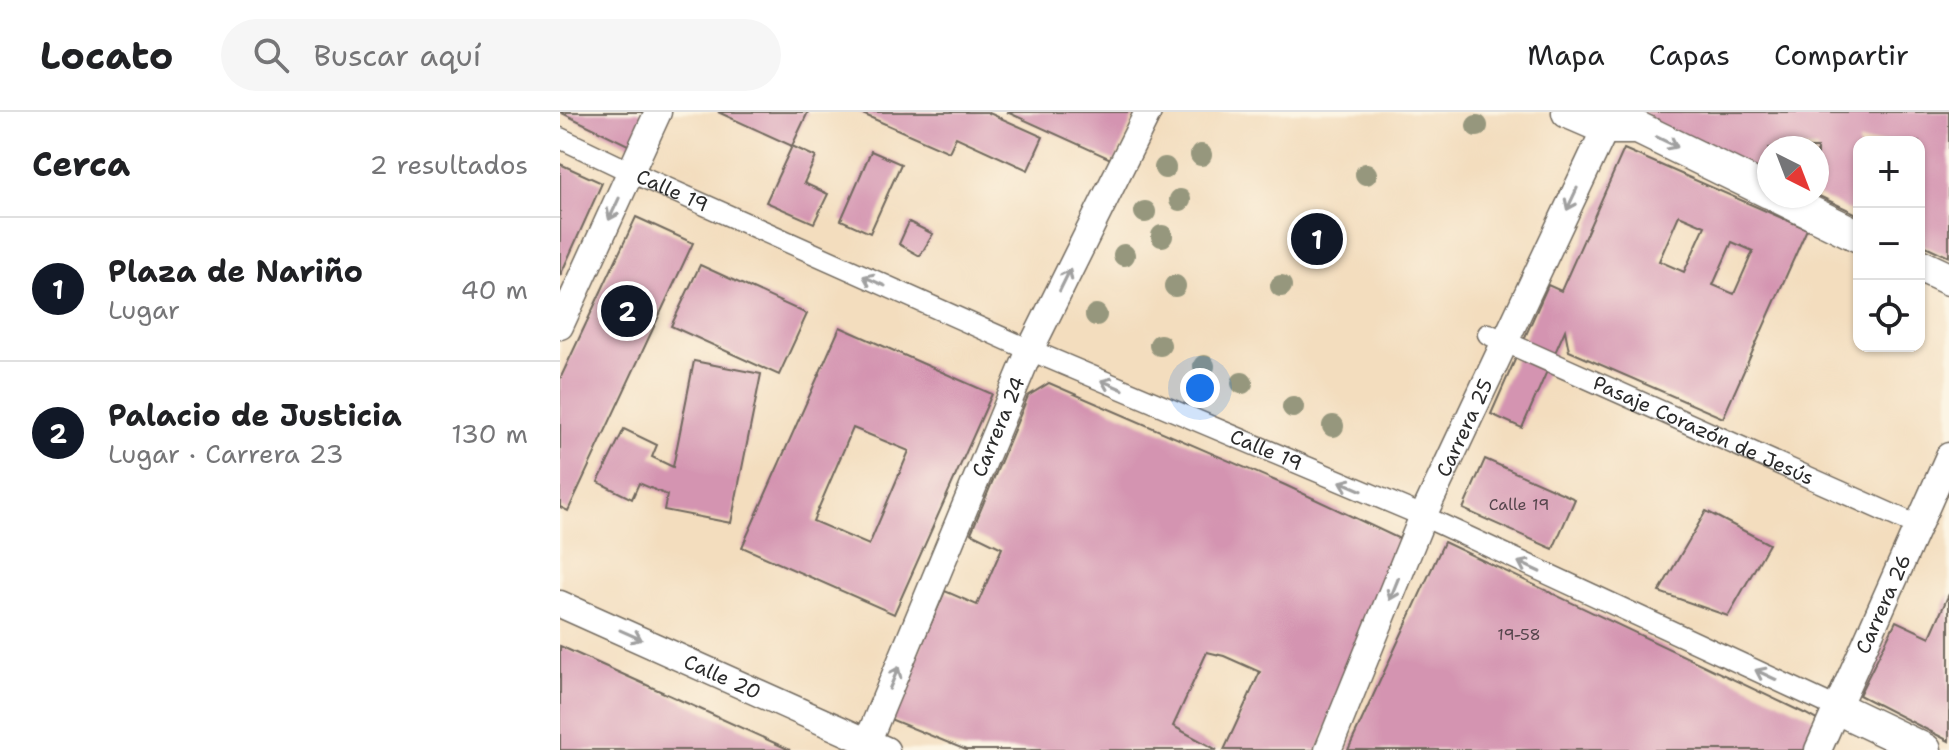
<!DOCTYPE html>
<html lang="es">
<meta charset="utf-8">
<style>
body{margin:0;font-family:"Shantell Sans",sans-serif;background:#f6f6f6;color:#202124}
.controls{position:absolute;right:24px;top:24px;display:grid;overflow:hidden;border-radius:16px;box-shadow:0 2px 6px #0004}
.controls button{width:72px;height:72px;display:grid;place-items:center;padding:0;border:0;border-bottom:2px solid #e0e0e0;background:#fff;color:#202124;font:40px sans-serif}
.compass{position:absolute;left:1197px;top:24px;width:72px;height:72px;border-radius:50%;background:#fff;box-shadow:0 2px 6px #0004;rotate:138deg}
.you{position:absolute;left:640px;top:276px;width:28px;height:28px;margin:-20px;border:6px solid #fff;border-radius:50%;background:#1a73e8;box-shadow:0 0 0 12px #1a73e833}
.badge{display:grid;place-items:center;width:52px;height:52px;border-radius:50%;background:#111827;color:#fff;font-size:26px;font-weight:700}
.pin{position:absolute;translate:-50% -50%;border:4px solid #fff;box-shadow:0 2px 8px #0006}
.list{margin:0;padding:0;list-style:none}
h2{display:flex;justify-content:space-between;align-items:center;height:104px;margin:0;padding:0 32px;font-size:34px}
h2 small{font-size:26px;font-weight:400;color:#757577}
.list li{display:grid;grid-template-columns:52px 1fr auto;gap:24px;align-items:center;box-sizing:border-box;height:144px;padding:0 32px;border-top:2px solid #e0e0e0}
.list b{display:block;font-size:30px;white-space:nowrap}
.list p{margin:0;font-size:26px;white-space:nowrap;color:#757577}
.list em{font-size:26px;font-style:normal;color:#757577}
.icon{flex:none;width:44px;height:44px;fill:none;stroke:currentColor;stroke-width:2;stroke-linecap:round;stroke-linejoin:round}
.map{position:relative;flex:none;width:1389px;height:638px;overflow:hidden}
header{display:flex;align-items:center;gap:48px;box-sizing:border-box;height:112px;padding:0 40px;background:#fff;border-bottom:2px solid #e0e0e0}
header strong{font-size:38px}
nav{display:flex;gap:44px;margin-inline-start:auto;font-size:28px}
.search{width:560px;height:72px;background:#f6f6f6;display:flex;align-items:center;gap:20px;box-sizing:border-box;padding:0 28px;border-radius:44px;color:#757577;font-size:30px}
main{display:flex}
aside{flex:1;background:#fff}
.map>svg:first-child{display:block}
</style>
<header>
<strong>Locato</strong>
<div class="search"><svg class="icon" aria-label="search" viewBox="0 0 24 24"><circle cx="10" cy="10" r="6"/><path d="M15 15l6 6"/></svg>Buscar aquí</div>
<nav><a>Mapa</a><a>Capas</a><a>Compartir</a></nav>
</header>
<main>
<aside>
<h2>Cerca<small>2 resultados</small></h2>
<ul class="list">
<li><span class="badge">1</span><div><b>Plaza de Nariño</b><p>Lugar</p></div><em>40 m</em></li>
<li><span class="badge">2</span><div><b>Palacio de Justicia</b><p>Lugar · Carrera 23</p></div><em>130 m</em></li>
</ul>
</aside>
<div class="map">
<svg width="1389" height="638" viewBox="0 0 1389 638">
<rect width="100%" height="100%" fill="#fcf5e5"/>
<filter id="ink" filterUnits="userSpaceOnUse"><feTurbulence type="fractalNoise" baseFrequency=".0125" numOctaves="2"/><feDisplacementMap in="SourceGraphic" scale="16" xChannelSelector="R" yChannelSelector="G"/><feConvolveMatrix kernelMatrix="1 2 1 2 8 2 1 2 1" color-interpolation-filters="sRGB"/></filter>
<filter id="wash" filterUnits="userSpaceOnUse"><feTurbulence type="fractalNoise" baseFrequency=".006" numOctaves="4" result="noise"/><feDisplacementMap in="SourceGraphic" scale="32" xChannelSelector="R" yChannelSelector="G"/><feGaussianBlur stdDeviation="1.8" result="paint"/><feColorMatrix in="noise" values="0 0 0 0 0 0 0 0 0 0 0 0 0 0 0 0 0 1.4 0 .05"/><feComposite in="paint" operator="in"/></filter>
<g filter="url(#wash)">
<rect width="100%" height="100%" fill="#f3ddbe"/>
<g id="blocks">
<!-- building -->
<g fill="#d494b1" fill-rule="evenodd">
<path d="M 0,0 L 90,0 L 74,36 Z"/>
<path d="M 158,0 L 248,0 L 232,34 Z"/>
<path d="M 298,0 L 427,0 L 483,25 L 468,58 L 396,25 L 389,40 Z"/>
<path d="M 447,0 L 575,0 L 555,49 Z"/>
<path d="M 1081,0 L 1389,0 L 1389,145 L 1359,131 L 1359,30 L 1299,30 L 1299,103 L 1257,83 L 1257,36 L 1209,36 L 1209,62 L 1190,56 L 1079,4 Z"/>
<path d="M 232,34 L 256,45 L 244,71 L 268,82 L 254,111 L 206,90 Z"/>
<path d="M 1064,37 L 1247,117 L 1163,306 L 1009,239 L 1005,218 L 962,316 L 931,302 L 988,173 L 1001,179 ZM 1119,103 L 1145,114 L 1124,160 L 1099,149 ZM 1172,130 L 1193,139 L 1174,182 L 1153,173 Z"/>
<path d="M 311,39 L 341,52 L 310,121 L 281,108 Z"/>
<path d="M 0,52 L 42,71 L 0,164 Z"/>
<path d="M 76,105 L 133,131 L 8,399 L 0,395 L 0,267 Z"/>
<path d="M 349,110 L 373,122 L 360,144 L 339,132 Z"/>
<path d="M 140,153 L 247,202 L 219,263 L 111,214 Z"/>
<path d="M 280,215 L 432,282 L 334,502 L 182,435 ZM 293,316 L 349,339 L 309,433 L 253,409 Z"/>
<path d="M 134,249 L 201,262 L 171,411 L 104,398 L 107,383 L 79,371 L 72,387 L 38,370 L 64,317 L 97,333 L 92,345 L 113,355 Z"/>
<path d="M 489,271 L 725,373 L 844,429 L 758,638 L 664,638 L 700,560 L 664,544 L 647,540 L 613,614 L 657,638 L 406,638 L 330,607 L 385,479 L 417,493 L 442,436 L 411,421 L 468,284 Z"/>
<path d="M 925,347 L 1015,387 L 993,437 L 903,397 Z"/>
<path d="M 1146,399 L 1209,432 L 1168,504 L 1099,480 Z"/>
<path d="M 884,430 L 1246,602 L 1260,610 L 1246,638 L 788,638 Z"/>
<path d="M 1389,482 L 1389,629 L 1299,583 L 1336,509 L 1370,525 Z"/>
<path d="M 0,534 L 140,597 L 230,638 L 0,638 Z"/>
</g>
</g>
</g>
<g filter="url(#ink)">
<use href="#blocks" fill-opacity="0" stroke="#71695e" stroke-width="2"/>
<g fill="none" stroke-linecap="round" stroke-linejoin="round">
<!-- pedestrian casing -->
<g stroke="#71695e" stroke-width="23">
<g id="pedestrian">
<path id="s1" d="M 0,26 L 71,60 L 470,238 L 863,404 L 1277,596"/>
<path id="s2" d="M 928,222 L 1358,414"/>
</g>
</g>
<!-- minor casing -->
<g stroke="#71695e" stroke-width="29">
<g id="minor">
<path d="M 0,214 L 98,0"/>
<path id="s3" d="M 0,492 L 326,638"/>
<path id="s4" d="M 304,638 L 470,238 L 588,0"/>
<path id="s5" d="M 768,638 L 863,404 L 1053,0"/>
<path id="s6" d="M 1258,638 L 1389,344"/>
</g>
</g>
<!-- tertiary casing -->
<g stroke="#71695e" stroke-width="35">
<g id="tertiary">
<path d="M 1008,0 L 1045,16 L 1078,16 L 1209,80"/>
<path d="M 1217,84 L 1299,124"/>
<path d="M 1359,153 L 1389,167"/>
<path d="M 1277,596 L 1365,638"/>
</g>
</g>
<!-- pedestrian -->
<use href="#pedestrian" stroke="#fff" stroke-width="20"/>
<!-- minor -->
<use href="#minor" stroke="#fff" stroke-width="26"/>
<!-- tertiary -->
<use href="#tertiary" stroke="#fff" stroke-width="32"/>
</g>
<!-- trees -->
<g fill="#96977d">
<circle cx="917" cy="14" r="11"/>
<circle cx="641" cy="43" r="11"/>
<circle cx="605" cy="56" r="11"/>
<circle cx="806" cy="62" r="11"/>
<circle cx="620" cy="88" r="11"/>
<circle cx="585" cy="100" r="11"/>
<circle cx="602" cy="124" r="11"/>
<circle cx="564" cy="143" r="11"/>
<circle cx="615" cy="174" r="11"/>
<circle cx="721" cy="174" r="11"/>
<circle cx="536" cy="203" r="11"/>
<circle cx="600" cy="233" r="11"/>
<circle cx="644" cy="254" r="11"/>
<circle cx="682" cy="271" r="11"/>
<circle cx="733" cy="295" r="11"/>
<circle cx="773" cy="314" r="11"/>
</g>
<!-- one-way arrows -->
<defs><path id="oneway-shaft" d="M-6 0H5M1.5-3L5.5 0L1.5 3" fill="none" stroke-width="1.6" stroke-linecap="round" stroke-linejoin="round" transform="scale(2)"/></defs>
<g stroke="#a0a0a0">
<use href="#oneway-shaft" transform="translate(1107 30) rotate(26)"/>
<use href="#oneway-shaft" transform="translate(1012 87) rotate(115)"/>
<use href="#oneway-shaft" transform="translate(54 97) rotate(115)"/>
<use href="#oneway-shaft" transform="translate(505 168) rotate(-64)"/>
<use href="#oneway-shaft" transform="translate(314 169) rotate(-156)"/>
<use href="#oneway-shaft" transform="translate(552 273) rotate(-157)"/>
<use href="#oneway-shaft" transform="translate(791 374) rotate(-157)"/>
<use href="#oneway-shaft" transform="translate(969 455) rotate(-155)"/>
<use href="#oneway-shaft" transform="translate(834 477) rotate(112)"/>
<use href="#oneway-shaft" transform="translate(71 523) rotate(24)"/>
<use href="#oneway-shaft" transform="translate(1206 563) rotate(-155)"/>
<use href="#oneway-shaft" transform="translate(334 566) rotate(-67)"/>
</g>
</g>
<g text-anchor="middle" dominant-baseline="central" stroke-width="6" stroke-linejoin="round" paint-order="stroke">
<!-- number labels -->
<g font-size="16" fill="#55454c">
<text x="959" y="392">Calle 19</text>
<text x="959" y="522">19-58</text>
</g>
<!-- street labels -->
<g font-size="20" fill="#2b2b2b" stroke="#fcf5e5">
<text stroke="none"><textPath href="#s1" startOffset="124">Calle 19</textPath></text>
<text stroke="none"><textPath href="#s4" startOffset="350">Carrera 24</textPath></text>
<text stroke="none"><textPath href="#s5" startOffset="350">Carrera 25</textPath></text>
<text stroke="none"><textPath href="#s2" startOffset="236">Pasaje Corazón de Jesús</textPath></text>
<text stroke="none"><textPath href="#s1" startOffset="772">Calle 19</textPath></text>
<text stroke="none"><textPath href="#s6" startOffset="160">Carrera 26</textPath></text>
<text stroke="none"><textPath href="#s3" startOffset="178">Calle 20</textPath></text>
</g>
</g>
</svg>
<div class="controls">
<button>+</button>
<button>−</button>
<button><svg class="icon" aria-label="locate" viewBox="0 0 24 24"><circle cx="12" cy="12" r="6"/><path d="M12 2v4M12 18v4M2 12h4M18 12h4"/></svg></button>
</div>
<svg class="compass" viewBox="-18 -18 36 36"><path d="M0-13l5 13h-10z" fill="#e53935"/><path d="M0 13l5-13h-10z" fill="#757577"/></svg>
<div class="you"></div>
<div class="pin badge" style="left:757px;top:127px">1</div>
<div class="pin badge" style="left:67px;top:199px">2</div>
</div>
</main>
